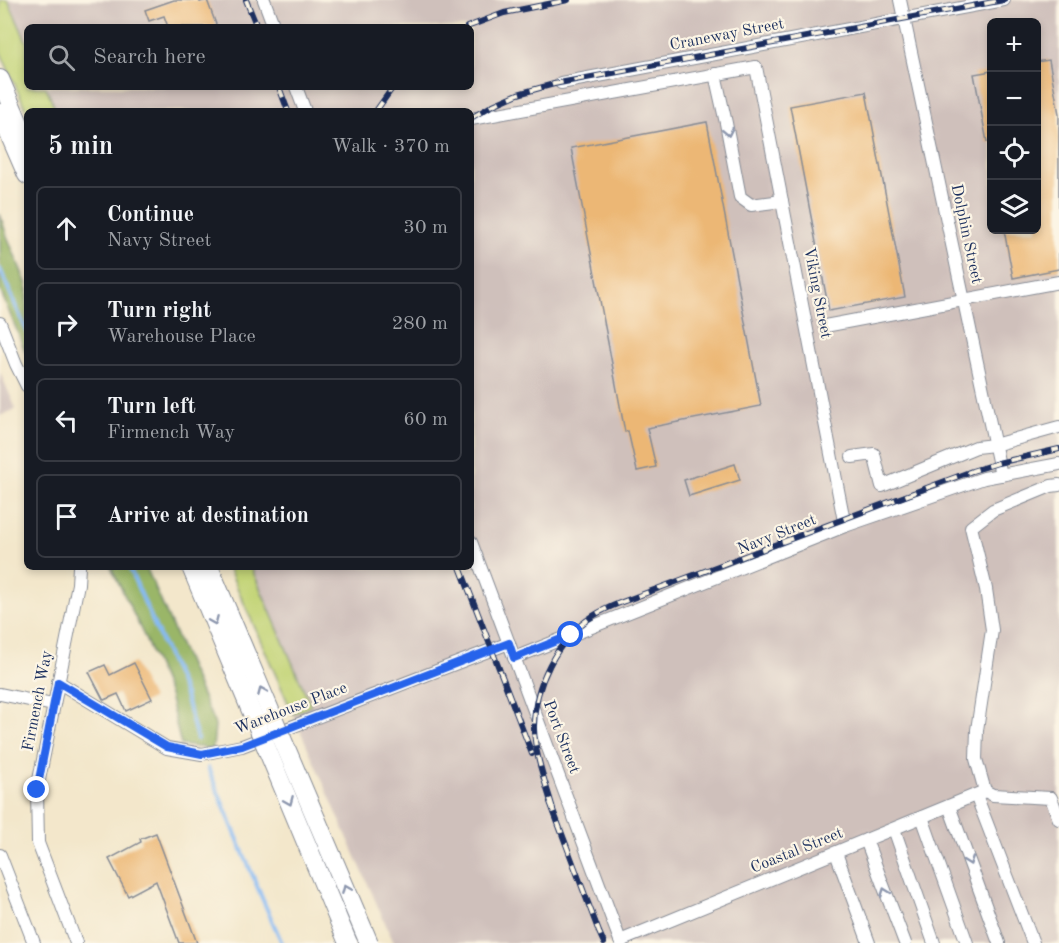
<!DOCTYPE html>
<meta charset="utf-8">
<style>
body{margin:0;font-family:"Old Standard TT",serif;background:#242831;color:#f1f3f6}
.controls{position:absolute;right:18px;top:18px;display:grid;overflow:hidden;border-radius:9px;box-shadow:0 3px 9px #0003}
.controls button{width:54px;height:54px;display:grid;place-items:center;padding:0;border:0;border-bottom:2px solid #363941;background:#171b24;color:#f1f3f6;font:30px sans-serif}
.stop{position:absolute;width:18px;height:18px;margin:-14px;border:4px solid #2563eb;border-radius:50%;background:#fff}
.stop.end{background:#2563eb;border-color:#fff;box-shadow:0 2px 6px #0008}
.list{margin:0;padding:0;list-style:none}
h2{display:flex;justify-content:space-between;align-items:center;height:78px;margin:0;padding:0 24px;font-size:26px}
h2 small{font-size:20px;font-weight:400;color:#9ea1a6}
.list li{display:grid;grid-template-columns:39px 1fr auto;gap:18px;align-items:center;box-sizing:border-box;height:84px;margin:0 12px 12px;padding:0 12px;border:2px solid #363941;border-radius:9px}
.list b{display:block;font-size:22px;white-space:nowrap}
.list p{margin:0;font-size:20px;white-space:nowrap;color:#9ea1a6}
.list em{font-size:20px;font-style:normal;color:#9ea1a6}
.icon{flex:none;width:33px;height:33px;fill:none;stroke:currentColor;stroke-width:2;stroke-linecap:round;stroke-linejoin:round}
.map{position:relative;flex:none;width:1059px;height:943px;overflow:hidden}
.search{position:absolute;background:#171b24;box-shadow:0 3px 9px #0003;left:24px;top:24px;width:450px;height:66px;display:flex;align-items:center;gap:15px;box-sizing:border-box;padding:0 21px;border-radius:9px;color:#9ea1a6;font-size:22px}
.panel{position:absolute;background:#171b24;box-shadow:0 3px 9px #0003;left:24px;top:108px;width:450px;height:462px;border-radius:9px}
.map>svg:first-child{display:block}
</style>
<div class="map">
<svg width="1059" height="943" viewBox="0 0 1059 943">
<rect width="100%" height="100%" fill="#fcf5e5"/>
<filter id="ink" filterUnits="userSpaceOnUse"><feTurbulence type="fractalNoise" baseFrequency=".0167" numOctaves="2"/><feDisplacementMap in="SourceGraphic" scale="12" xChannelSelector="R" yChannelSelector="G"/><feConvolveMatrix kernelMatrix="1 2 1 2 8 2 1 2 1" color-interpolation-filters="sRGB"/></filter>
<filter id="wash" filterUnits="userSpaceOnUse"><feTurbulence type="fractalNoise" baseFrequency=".008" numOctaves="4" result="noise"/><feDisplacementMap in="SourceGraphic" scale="24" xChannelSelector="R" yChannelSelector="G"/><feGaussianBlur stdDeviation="1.35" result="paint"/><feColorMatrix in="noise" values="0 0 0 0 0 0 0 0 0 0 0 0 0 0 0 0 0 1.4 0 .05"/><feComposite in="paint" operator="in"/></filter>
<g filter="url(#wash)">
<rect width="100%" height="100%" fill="#f3e7cb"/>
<!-- industrial -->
<g fill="#cfc0bb" fill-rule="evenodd">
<path d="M 0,0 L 1059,0 L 1059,943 L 394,943 L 228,567 L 471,567 L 471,111 L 27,111 L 27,112 L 0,51 ZM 992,22 L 1036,22 L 1036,230 L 992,230 ZM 27,27 L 471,27 L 471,87 L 27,87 Z"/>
<path d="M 0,372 L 16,409 L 0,416 Z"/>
</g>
<!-- green -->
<g fill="#c3d477" stroke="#6f826a" stroke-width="1.5">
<path d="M 0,0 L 8,0 L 27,43 L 27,87 L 46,87 L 56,111 L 27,111 L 27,112 L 0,51 Z"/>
<path d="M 228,567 L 251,567 L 311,706 L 293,714 Z"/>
</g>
<!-- forest -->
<g fill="#9ab668" stroke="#5a7263" stroke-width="1.5">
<path d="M 0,214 L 7,236 L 27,285 L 27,355 L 0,290 Z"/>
<path d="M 111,567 L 146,567 L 215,725 L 213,749 L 181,745 L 169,695 L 144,636 Z"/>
</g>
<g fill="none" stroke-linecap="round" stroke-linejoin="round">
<!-- stream -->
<g stroke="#86bbf5" stroke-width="4">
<path d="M 0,269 L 27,332"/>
<path d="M 129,567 L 185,695 L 197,739"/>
<path d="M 208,768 L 262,898 L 282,943"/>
</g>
</g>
<g id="blocks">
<!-- building -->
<g fill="#ecb774">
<path d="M 174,0 L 199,0 L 200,2 L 207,0 L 217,27 L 168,27 L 164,16 L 149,21 L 145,10 Z"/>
<path d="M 1049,60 L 1059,114 L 1059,269 L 1013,278 L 1004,230 L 1036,230 L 1036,62 Z"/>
<path d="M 992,71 L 992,142 L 987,142 L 974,74 Z"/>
<path d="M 866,92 L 905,297 L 829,311 L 790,106 Z"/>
<path d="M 707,122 L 761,406 L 647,428 L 656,467 L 637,471 L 628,431 L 625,432 L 571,148 Z"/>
<path d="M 735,464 L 740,480 L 689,496 L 684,480 Z"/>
<path d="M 134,663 L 152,699 L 126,711 L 118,694 L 104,700 L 103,699 L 89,672 L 105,665 L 110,675 Z"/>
<path d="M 156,833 L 197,943 L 179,943 L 156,881 L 128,896 L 109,859 L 141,842 L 140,839 Z"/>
</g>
</g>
</g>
<g filter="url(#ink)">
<use href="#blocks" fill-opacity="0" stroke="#878b94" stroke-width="1.5"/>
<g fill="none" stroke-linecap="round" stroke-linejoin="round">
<!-- minor casing -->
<g stroke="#878b94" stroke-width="14">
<g id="minor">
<path d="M 264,0 L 274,27"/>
<path d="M 900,0 L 1001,475"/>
<path d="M 715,74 L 726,123 L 740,197 L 751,205 L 782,201"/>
<path d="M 561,83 L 1004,0"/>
<path d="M 296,87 L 305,111"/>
<path d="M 471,119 L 756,67 L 845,526"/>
<path d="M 0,323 L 16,364 L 27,386"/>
<path d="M 825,326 L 1059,282"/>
<path d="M 852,457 L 874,454 L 882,486 L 976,447 L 994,445 L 1059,427"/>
<path d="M 1059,485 L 1051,486 L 993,510 L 971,527 L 986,589 L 992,630 L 977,730 L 976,759 L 985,791 L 993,795 L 1051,798 L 1059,819"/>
<path d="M 471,542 L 621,943"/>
<path d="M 514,658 L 845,526 L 984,478 L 1059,464"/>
<path d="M 58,682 L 167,748 L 202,754 L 242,746 L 509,643"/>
<path d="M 0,694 L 53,705"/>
<path d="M 976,795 L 1033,943"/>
<path d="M 949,806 L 999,943"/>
<path d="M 922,817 L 967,943"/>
<path d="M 894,829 L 934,943"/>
<path d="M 866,840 L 905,943"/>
<path d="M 836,853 L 869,943"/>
<path d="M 0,855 L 34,943"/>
<path d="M 620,941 L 985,791"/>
<path d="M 76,943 L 38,843 L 37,790 L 78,584 L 79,567"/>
</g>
</g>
<!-- highway casing -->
<g stroke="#878b94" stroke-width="20">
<g id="highway">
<path d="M 0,79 L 27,142"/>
<path d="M 0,113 L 27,175"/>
</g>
</g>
<!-- minor -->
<use href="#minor" stroke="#fff" stroke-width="12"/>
<!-- highway -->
<use href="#highway" stroke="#fff" stroke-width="18"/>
<!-- rail casing -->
<g stroke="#1b2f5e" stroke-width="6">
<g id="rail">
<path d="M 246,0 L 257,27"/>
<path d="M 467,27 L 504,13 L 568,0"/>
<path d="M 279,87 L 288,111"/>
<path d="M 376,111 L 393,87"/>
<path d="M 471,118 L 493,105 L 518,94 L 554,84 L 1004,0"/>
<path d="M 460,567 L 532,754"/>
<path d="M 550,802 L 599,932 L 604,943"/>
<path d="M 553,809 C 546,784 535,756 534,729 C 533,686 557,639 593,616 C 602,610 612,606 622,602 L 972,471 L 998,463 L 1059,449"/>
</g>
</g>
<!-- rail -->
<use href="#rail" stroke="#fcf5e5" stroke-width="4" stroke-dasharray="11" stroke-linecap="butt"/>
<!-- highway-bridge casing -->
<g stroke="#878b94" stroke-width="20" stroke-linecap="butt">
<g id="highway-bridge">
<path d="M 191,567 L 348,943"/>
<path d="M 209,567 L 369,943"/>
</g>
</g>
<!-- highway-bridge -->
<use href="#highway-bridge" stroke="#fff" stroke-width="18"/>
</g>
<!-- one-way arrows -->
<defs><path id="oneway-chevron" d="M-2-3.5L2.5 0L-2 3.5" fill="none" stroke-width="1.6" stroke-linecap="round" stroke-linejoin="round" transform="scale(1.5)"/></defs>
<g stroke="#8d97ae">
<use href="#oneway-chevron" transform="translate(728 132) rotate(79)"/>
<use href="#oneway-chevron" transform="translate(214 621) rotate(67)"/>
<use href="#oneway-chevron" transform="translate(262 691) rotate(-113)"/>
<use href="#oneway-chevron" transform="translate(289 801) rotate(67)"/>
<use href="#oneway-chevron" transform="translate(969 861) rotate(70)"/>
<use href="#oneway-chevron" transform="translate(346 889) rotate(-113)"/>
<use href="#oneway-chevron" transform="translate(885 892) rotate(-111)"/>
</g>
</g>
<g fill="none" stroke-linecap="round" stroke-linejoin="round" filter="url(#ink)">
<!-- route -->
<path stroke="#2563eb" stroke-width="8" d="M 37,790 L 58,682 L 167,747 L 202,754 L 242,746 L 509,643 L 514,658 L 571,635"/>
</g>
<g text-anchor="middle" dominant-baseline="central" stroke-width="4.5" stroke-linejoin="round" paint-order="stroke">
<!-- street labels -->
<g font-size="16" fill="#1b2f5e" stroke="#fcf5e5">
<text transform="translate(727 35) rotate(-11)">Craneway Street</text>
<text transform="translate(966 234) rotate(78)">Dolphin Street</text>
<text transform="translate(817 293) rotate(79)">Viking Street</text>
<text transform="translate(777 535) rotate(-22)">Navy Street</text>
<text transform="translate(38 701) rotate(-79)">Firmench Way</text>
<text transform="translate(291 709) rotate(-21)">Warehouse Place</text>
<text transform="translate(561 737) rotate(69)">Port Street</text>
<text transform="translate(797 851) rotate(-22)">Coastal Street</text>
</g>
</g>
</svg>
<div class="controls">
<button>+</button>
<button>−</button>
<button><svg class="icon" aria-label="locate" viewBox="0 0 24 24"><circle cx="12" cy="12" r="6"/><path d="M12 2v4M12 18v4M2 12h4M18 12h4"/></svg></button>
<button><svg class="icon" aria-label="layers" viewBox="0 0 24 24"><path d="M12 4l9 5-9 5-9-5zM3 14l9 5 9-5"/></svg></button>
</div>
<div class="stop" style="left:571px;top:635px"></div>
<div class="stop end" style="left:37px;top:790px"></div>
<div class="search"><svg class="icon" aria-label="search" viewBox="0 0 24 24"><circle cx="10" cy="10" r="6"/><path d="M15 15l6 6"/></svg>Search here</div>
<section class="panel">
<h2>5 min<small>Walk · 370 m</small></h2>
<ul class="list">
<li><svg class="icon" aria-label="ahead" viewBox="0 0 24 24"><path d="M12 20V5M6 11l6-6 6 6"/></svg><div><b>Continue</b><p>Navy Street</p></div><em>30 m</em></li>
<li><svg class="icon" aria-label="right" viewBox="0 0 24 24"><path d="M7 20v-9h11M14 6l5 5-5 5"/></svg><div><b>Turn right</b><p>Warehouse Place</p></div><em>280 m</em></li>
<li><svg class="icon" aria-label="left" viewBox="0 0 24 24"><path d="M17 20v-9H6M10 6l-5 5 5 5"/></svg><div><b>Turn left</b><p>Firmench Way</p></div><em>60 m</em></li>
<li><svg class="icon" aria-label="arrive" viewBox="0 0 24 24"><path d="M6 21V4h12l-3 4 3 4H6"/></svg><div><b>Arrive at destination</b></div></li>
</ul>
</section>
</div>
